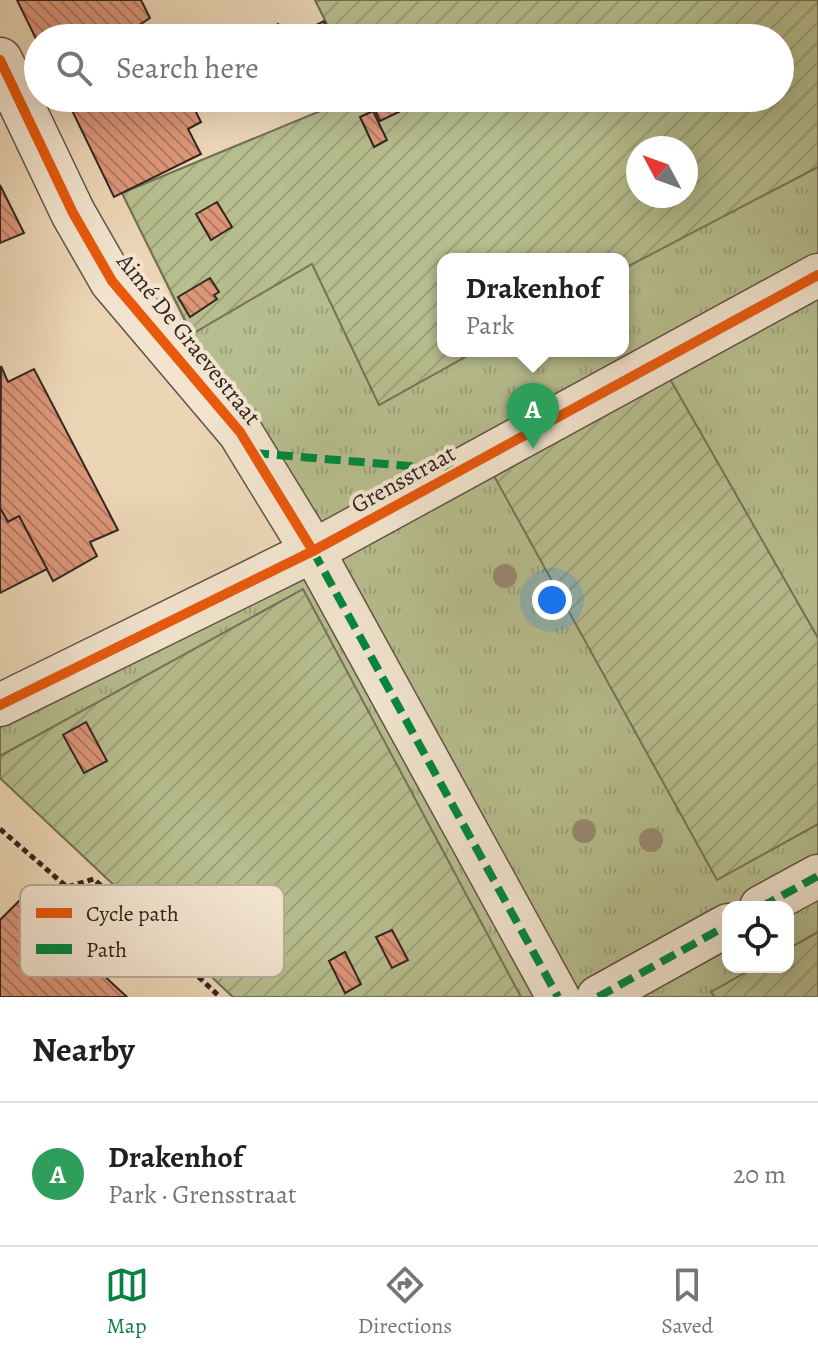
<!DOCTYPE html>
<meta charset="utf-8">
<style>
body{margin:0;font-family:Alegreya,serif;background:#f6f6f6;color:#202124}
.controls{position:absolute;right:24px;bottom:24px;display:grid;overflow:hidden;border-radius:16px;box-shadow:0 8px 32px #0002}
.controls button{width:72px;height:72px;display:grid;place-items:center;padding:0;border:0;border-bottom:2px solid #e0e0e0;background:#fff;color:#202124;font:40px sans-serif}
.compass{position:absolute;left:626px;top:136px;width:72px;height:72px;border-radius:50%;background:#fff;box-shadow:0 8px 32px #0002;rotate:311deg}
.you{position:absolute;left:552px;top:600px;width:28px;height:28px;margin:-20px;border:6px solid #fff;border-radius:50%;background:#1a73e8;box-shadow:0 0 0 12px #1a73e833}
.badge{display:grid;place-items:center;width:52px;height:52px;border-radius:50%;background:#0b8043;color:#fff;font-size:26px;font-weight:700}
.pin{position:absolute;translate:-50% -66px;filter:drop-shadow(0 2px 4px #0008)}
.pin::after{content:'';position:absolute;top:42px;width:28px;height:24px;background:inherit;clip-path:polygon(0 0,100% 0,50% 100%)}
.popup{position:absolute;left:437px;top:253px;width:192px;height:104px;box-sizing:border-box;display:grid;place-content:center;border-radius:16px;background:#fff;filter:drop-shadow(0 2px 6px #0005);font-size:26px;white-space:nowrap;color:#757577}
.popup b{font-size:30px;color:#202124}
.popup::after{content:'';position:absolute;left:50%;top:100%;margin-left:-16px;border:16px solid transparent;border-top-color:#fff}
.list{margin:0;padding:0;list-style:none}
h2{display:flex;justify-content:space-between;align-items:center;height:104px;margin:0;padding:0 32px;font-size:34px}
h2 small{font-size:26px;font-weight:400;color:#757577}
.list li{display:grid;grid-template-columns:52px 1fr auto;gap:24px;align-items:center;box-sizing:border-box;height:144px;padding:0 32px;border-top:2px solid #e0e0e0}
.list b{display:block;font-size:30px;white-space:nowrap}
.list p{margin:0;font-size:26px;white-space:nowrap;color:#757577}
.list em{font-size:26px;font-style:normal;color:#757577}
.icon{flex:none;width:44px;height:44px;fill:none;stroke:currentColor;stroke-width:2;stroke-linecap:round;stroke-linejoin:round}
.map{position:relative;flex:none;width:818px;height:997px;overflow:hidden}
.search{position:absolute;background:#fff;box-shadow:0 8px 32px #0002;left:24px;right:24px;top:24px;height:88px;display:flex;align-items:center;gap:20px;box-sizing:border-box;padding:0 28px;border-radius:44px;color:#757577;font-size:30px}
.sheet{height:248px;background:#fff}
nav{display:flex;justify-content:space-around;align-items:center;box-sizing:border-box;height:112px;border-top:2px solid #e0e0e0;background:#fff;font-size:22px;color:#757577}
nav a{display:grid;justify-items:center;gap:4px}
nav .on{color:#0b8043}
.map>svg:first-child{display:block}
</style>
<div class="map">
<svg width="818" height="997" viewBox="0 0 818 997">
<defs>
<pattern id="park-tufts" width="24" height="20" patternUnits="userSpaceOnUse" patternTransform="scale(2)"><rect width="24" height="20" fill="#b6bd8e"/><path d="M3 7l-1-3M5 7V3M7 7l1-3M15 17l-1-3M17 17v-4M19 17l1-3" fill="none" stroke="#9da27a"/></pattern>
<pattern id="garden-furrows" width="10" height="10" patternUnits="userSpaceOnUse" patternTransform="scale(2)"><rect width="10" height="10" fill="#b6bd8e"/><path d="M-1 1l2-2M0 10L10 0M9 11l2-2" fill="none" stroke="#9da27a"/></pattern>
<pattern id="building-back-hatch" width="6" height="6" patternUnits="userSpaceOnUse" patternTransform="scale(2)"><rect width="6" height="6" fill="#dc9678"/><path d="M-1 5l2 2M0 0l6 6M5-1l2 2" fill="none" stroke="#b37a62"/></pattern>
</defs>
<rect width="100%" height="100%" fill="#ebd5b5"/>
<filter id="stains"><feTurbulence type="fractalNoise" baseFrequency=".0025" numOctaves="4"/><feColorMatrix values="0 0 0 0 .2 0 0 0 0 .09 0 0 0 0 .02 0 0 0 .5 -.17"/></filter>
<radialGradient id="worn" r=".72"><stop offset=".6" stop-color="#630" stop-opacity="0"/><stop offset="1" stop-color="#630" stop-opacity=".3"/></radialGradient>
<!-- park -->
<path fill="url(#park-tufts)" stroke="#757258" stroke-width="2" fill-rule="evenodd" d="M 315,0 L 818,0 L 818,997 L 233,997 L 0,778 L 0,719 L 305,564 L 122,193 L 352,98 L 780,98 L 780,38 L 334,38 ZM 638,148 L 686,148 L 686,196 L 638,196 ZM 443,259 L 623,259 L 623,351 L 443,351 ZM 728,907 L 788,907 L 788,967 L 728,967 Z"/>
<!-- garden -->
<g fill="url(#garden-furrows)" stroke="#757258" stroke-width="2" fill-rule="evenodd">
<path d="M 315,0 L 818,0 L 818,167 L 623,269 L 623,259 L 443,259 L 443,351 L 476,351 L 379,405 L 312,264 L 192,334 L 122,193 L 352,98 L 780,98 L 780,38 L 334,38 ZM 638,148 L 686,148 L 686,196 L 638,196 Z"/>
<path d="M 666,372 L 818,638 L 818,824 L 717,880 L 494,476 Z"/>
<path d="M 303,589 L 521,997 L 233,997 L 0,778 L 0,756 Z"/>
<path d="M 818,932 L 818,997 L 715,997 L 711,992 L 755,967 L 788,967 L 788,949 Z"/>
</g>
<!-- building -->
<g fill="url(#building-back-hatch)" stroke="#342621" stroke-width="2">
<path d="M 17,0 L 141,0 L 150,18 L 138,26 L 143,38 L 38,38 L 38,43 Z"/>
<path d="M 324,21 L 332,38 L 293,38 L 292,37 Z"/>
<path d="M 278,24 L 286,38 L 255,38 L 254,36 Z"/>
<path d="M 66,98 L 189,98 L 201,122 L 188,129 L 201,154 L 114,197 Z"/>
<path d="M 374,98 L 414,98 L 397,106 L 399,112 L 380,121 L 374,108 L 378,106 Z"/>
<path d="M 373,111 L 387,140 L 374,147 L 360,117 Z"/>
<path d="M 0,185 L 24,233 L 0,243 Z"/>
<path d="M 217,202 L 232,227 L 211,240 L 196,214 Z"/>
<path d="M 210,278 L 219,292 L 214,295 L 217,299 L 190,317 L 178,297 Z"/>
<path d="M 1,366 L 8,382 L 34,369 L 118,530 L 90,542 L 97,556 L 53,581 L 19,516 L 8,522 L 0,508 Z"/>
<path d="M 0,508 L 8,522 L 19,516 L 47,569 L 0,593 Z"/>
<path d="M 86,722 L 107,761 L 84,773 L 63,735 Z"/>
<path d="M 21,899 L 127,997 L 0,997 L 0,920 Z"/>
<path d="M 392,930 L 408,960 L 392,968 L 376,937 Z"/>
<path d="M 345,952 L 361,984 L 345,993 L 329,961 Z"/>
</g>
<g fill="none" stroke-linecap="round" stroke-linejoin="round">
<!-- pedestrian casing -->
<g stroke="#625246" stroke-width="45">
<g id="pedestrian">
<path d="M 313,551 L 558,997"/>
<path d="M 0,705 L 313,551 L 818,275"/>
<path d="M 761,907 L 818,876"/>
<path d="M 598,997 L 728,925"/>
</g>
</g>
<!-- minor casing -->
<g stroke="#625246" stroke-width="47">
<path id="minor" d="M 0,60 L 73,213 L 112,281 L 240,432 L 313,551"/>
</g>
<!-- path -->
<path stroke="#342621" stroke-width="5" stroke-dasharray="6 4" stroke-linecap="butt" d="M 0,829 L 67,887 L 94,879 L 220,997"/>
<!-- pedestrian -->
<use href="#pedestrian" stroke="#f2e4cf" stroke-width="42"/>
<!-- minor -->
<use href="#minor" stroke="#f2e4cf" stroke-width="44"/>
<!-- quiet -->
<g stroke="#00873e" stroke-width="8" stroke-dasharray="16 8" stroke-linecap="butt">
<path d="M 253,453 L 456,470"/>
<path d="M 313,551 L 558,997"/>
<path d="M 761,907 L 818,876"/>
<path d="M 598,997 L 728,925"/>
</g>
<!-- cycleway casing -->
<g stroke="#f2e4cf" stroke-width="15">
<g id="cycleway">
<path d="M 0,60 L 73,213 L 112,281 L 240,432 L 313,551"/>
<path d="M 0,705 L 313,551 L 818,275"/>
</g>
</g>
<!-- cycleway -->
<use href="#cycleway" stroke="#e8590c" stroke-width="10"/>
</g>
<!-- trees -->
<g fill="#988a72">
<circle cx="505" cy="576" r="12"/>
<circle cx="584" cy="831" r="12"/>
<circle cx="651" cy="840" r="12"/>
</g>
<g text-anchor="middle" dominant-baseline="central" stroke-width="8" stroke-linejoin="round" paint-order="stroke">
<!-- street labels -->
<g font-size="24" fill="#342621" stroke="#f2e4cf">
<text transform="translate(189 339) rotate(51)">Aimé De Graevestraat</text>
<text transform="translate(403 479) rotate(-29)">Grensstraat</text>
</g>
</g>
<!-- legend -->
<rect x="20" y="885" width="264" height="92" rx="12" fill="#f2e4cf" stroke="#b9ab9b" stroke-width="2"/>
<rect x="36" y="908" width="36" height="10" fill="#e8590c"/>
<rect x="36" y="944" width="36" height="10" fill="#00873e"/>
<g font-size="22" fill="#342621">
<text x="86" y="921">Cycle path</text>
<text x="86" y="957">Path</text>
</g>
<rect width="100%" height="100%" filter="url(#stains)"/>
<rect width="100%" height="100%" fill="url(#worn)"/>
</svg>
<div class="controls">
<button><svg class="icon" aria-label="locate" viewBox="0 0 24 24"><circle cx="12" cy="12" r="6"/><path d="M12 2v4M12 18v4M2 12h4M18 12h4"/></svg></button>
</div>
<svg class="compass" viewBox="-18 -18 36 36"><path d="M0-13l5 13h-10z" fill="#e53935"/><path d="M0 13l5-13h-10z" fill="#757577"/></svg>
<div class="you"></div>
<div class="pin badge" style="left:533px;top:449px;background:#2e9e5b">A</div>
<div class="popup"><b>Drakenhof</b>Park</div>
<div class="search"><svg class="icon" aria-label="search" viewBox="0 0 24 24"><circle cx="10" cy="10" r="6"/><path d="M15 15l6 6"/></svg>Search here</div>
</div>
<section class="sheet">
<h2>Nearby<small></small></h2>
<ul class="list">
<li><span class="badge" style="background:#2e9e5b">A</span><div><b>Drakenhof</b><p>Park · Grensstraat</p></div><em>20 m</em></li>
</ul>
</section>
<nav>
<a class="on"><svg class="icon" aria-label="map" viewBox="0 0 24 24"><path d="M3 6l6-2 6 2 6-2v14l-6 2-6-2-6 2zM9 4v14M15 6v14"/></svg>Map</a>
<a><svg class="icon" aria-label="directions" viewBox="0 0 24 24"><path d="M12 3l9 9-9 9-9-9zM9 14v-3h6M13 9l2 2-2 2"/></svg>Directions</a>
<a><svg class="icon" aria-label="saved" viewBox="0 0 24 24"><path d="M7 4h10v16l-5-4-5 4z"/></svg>Saved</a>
</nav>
